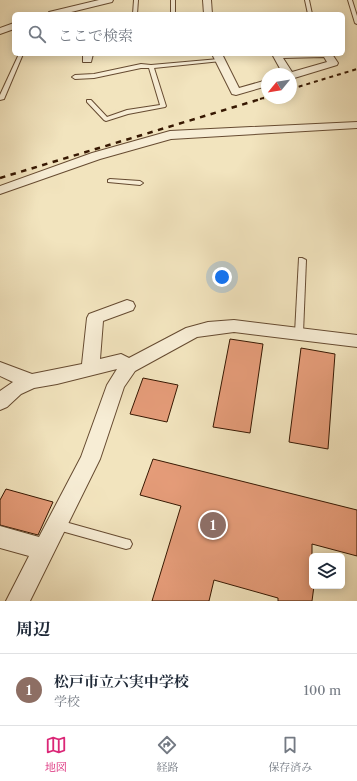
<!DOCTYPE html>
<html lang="ja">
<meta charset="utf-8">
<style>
body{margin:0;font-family:"Libre Caslon Text","Noto Serif JP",serif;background:#f6f6f7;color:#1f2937}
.controls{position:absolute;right:12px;bottom:12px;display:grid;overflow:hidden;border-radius:6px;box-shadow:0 2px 10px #0003}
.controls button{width:36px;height:36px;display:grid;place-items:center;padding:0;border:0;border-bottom:1px solid #e0e1e3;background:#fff;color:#1f2937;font:20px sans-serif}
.compass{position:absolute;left:261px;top:68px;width:36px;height:36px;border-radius:50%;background:#fff;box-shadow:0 2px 10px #0003;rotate:240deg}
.you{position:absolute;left:222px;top:277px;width:14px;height:14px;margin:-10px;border:3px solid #fff;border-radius:50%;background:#1a73e8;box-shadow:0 0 0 6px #1a73e833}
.badge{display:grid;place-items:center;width:26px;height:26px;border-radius:50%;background:#db2777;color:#fff;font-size:13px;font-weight:700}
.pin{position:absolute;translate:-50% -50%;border:2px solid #fff;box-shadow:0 1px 4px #0006}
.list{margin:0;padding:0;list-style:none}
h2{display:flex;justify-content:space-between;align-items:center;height:52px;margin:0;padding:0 16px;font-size:17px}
h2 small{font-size:13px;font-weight:400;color:#747a83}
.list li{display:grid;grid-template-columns:26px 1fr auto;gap:12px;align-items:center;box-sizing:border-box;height:72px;padding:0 16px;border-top:1px solid #e0e1e3}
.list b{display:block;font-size:15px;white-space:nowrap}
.list p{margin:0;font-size:13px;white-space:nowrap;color:#747a83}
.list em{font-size:13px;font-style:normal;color:#747a83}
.icon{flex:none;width:22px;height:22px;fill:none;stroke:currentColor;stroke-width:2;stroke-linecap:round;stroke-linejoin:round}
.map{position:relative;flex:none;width:357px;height:601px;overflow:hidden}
.search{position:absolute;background:#fff;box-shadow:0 2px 10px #0003;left:12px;right:12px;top:12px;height:44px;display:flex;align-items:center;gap:10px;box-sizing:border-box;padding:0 14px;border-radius:6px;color:#747a83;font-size:15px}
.sheet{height:124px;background:#fff}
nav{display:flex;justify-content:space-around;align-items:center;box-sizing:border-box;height:56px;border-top:1px solid #e0e1e3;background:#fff;font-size:11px;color:#747a83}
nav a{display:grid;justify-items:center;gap:2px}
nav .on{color:#db2777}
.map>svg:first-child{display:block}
</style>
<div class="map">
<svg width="357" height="601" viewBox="0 0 357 601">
<rect width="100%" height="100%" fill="#f2e4be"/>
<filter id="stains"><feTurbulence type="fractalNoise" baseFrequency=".005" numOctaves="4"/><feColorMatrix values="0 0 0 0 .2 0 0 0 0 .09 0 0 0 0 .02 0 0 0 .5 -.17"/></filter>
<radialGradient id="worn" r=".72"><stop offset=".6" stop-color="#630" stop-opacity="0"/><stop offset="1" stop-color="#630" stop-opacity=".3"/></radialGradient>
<!-- building -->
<g fill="#e59c79" stroke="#371802">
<path d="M 230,339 L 263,344 L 250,433 L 213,427 Z"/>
<path d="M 301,348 L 335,354 L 328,449 L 289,442 Z"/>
<path d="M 143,378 L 178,385 L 167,422 L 130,414 Z"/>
<path d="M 153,459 L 357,510 L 357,556 L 312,544 L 312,586 L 314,586 L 312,601 L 278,601 L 278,598 L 214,580 L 209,601 L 152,601 L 181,506 L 140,495 Z"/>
<path d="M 6,489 L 53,502 L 38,535 L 0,525 L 0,500 Z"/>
</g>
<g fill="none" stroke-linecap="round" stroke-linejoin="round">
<!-- lane casing -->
<g stroke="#664b31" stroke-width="2">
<g id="lane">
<path d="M 134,0 L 138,0 L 137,14 L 133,14 Z"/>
<rect x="171" y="0" width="4" height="14"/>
<path d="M 305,0 L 309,0 L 312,14 L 308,14 Z"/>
<path d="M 348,0 L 352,0 L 357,16 L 357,24 L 355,23 Z"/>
<path d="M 19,54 L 23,54 L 4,99 L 0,100 L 0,95 Z"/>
<path d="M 219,59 L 221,59 L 221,61 L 154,68 L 166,106 L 165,107 L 128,114 L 106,121 L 104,120 L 87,102 L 87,100 L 91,100 L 107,117 L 127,110 L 160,105 L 149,68 L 141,68 L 94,78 L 75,79 L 72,77 L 75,75 L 94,74 L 141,64 L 151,65 Z"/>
<path d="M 110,179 L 140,181 L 143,183 L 140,185 L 108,182 L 108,180 Z"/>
<path d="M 299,258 L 302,258 L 306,260 L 303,333 L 302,335 L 296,335 L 295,333 Z"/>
<path d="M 58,520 L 126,539 L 130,540 L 132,544 L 130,548 L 126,549 L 58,530 L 54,529 L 53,525 L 54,521 Z"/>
</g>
</g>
<!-- street casing -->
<g stroke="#664b31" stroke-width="2">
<g id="street">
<path d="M 99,0 L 113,0 L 112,2 L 63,14 L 48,14 L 49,12 Z"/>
<path d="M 203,0 L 211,0 L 212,14 L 204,14 Z"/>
<path d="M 14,23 L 14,29 L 0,34 L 0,28 Z"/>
<path d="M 83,54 L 93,54 L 91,62 L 83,62 Z"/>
<path d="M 212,54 L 222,54 L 239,88 L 267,80 L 267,86 L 236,95 L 232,94 Z"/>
<path d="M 272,54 L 332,54 L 338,63 L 337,65 L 291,79 L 291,74 L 283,74 ZM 324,57 L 327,62 L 292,72 L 283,58 Z"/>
<path d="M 357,122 L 357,128 L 171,139 L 100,159 L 0,194 L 0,186 L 92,153 L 170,131 Z"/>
<path d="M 127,300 L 133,302 L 135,306 L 133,310 L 103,321 L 100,359 L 121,354 L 129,358 L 186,328 L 208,322 L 234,320 L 357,335 L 357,347 L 234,332 L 197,337 L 135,371 L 124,387 L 100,459 L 30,601 L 6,601 L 29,556 L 0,548 L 0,526 L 39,537 L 81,457 L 107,385 L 117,369 L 57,384 L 34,388 L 21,394 L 7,407 L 0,410 L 0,391 L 13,382 L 0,376 L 0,362 L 32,374 L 82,364 L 87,318 L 89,314 Z"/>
</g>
</g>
<!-- lane -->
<use href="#lane" fill="#f7edd5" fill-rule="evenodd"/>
<!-- street -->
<use href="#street" fill="#f7edd5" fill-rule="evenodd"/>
<!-- rail-far1 -->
<g stroke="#371802" stroke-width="2" stroke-dasharray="4 4" stroke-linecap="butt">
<path d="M 291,89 L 357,69"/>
<path d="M 260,99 L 267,97"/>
</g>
<!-- rail -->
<path stroke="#371802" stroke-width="2.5" stroke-dasharray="5.5 5.5" stroke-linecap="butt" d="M 0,178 L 264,98"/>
</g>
<rect width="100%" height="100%" filter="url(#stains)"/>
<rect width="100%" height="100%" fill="url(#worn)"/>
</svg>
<div class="controls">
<button><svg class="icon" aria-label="layers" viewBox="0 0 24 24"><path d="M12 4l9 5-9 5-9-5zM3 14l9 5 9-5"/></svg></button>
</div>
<svg class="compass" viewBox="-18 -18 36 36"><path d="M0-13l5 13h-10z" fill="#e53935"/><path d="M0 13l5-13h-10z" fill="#747a83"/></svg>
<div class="you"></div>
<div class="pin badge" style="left:213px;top:525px;background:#8d6e63">1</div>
<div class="search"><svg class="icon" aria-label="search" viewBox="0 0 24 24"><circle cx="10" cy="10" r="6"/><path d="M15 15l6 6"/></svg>ここで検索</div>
</div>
<section class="sheet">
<h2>周辺<small></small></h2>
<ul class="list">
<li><span class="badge" style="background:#8d6e63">1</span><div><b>松戸市立六実中学校</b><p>学校</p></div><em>100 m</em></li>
</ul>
</section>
<nav>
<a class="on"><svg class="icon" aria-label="map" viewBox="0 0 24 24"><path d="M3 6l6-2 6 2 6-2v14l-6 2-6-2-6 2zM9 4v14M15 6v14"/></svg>地図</a>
<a><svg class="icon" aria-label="directions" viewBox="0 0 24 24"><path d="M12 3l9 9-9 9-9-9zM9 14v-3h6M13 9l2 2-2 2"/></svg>経路</a>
<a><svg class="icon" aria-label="saved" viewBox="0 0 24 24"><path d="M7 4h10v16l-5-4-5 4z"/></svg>保存済み</a>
</nav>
